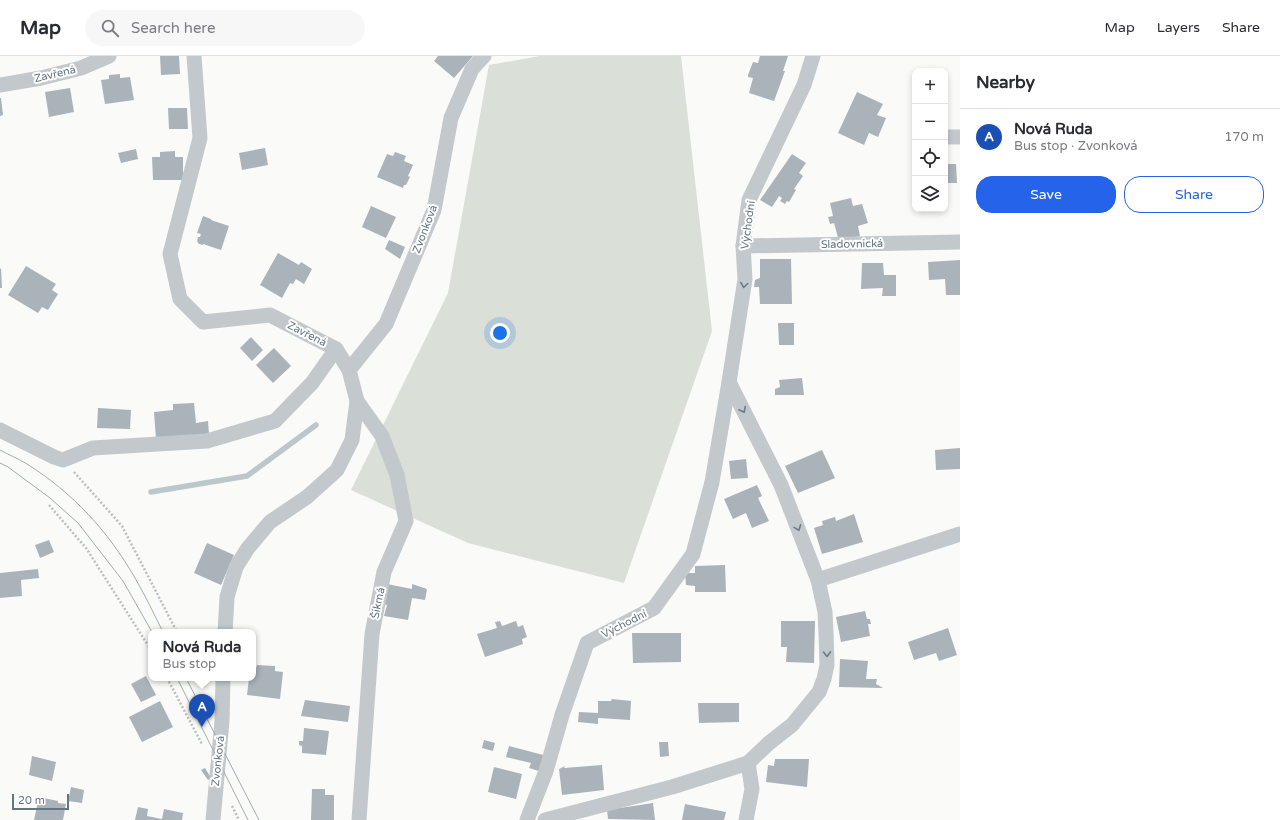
<!DOCTYPE html>
<meta charset="utf-8">
<style>
body{margin:0;font-family:"Varela Round",sans-serif;background:#f7f7f7;color:#2b2b33}
.controls{position:absolute;right:12px;top:12px;display:grid;overflow:hidden;border-radius:8px;box-shadow:0 2px 6px #0003}
.controls button{width:36px;height:36px;display:grid;place-items:center;padding:0;border:0;border-bottom:1px solid #e1e1e2;background:#fff;color:#2b2b33;font:20px sans-serif}
.scale{position:absolute;left:12px;bottom:10px;width:57px;box-sizing:border-box;padding-left:4px;border:2px solid #657683;border-top:0;font-size:11px;line-height:14px;white-space:nowrap;color:#657683;-webkit-text-stroke:3px #fff;paint-order:stroke}
.you{position:absolute;left:500px;top:277px;width:14px;height:14px;margin:-10px;border:3px solid #fff;border-radius:50%;background:#1a73e8;box-shadow:0 0 0 6px #1a73e833}
.badge{display:grid;place-items:center;width:26px;height:26px;border-radius:50%;background:#2563eb;color:#fff;font-size:13px;font-weight:700}
.pin{position:absolute;translate:-50% -33px;filter:drop-shadow(0 1px 2px #0008)}
.pin::after{content:'';position:absolute;top:21px;width:14px;height:12px;background:inherit;clip-path:polygon(0 0,100% 0,50% 100%)}
.popup{position:absolute;left:148px;top:573px;width:108px;height:52px;box-sizing:border-box;display:grid;place-content:center;border-radius:8px;background:#fff;filter:drop-shadow(0 1px 3px #0005);font-size:13px;white-space:nowrap;color:#7c7c81}
.popup b{font-size:15px;color:#2b2b33}
.popup::after{content:'';position:absolute;left:50%;top:100%;margin-left:-8px;border:8px solid transparent;border-top-color:#fff}
.list{margin:0;padding:0;list-style:none}
h2{display:flex;justify-content:space-between;align-items:center;height:52px;margin:0;padding:0 16px;font-size:17px}
h2 small{font-size:13px;font-weight:400;color:#7c7c81}
.list li{display:grid;grid-template-columns:26px 1fr auto;gap:12px;align-items:center;box-sizing:border-box;height:56px;padding:0 16px;border-top:1px solid #e1e1e2}
.list b{display:block;font-size:15px;white-space:nowrap}
.list p{margin:0;font-size:13px;white-space:nowrap;color:#7c7c81}
.list em{font-size:13px;font-style:normal;color:#7c7c81}
.actions{display:flex;gap:8px;padding:12px 16px}
.actions a{flex:1;padding:9px 0;border:1px solid #2563eb;border-radius:16px;text-align:center;font-size:14px;color:#2563eb}
.actions .main{background:#2563eb;color:#fff}
.icon{flex:none;width:22px;height:22px;fill:none;stroke:currentColor;stroke-width:2;stroke-linecap:round;stroke-linejoin:round}
.map{position:relative;flex:none;width:960px;height:764px;overflow:hidden}
header{display:flex;align-items:center;gap:24px;box-sizing:border-box;height:56px;padding:0 20px;background:#fff;border-bottom:1px solid #e1e1e2}
header strong{font-size:19px}
nav{display:flex;gap:22px;margin-inline-start:auto;font-size:14px}
.search{width:280px;height:36px;background:#f7f7f7;display:flex;align-items:center;gap:10px;box-sizing:border-box;padding:0 14px;border-radius:22px;color:#7c7c81;font-size:15px}
main{display:flex}
aside{flex:1;background:#fff}
.map>svg:first-child{display:block}
</style>
<header>
<strong>Map</strong>
<div class="search"><svg class="icon" aria-label="search" viewBox="0 0 24 24"><circle cx="10" cy="10" r="6"/><path d="M15 15l6 6"/></svg>Search here</div>
<nav><a>Map</a><a>Layers</a><a>Share</a></nav>
</header>
<main>
<div class="map">
<svg width="960" height="764" viewBox="0 0 960 764">
<rect width="100%" height="100%" fill="#fafaf8"/>
<!-- green -->
<path fill="#dadfd7" d="M 540,0 L 681,0 L 712,275 L 624,527 L 468,487 L 351,434 L 448,237 L 489,9 Z"/>
<g fill="none" stroke-linecap="round" stroke-linejoin="round">
<!-- stream -->
<path stroke="#bbc7cb" stroke-width="5.5" d="M 151,436 L 247,420 L 316,369"/>
</g>
<!-- building -->
<g fill="#aab3b9">
<path d="M 160,0 L 179,0 L 180,18 L 161,19 Z"/>
<path d="M 438,0 L 473,0 L 454,22 L 434,5 Z"/>
<path d="M 760,0 L 788,0 L 783,15 L 785,15 L 774,45 L 749,37 L 753,22 L 748,21 L 748,19 L 753,6 L 758,7 Z"/>
<path d="M 120,18 L 120,22 L 130,21 L 134,44 L 105,48 L 101,24 L 109,23 L 109,19 Z"/>
<path d="M 70,32 L 74,56 L 49,61 L 45,36 Z"/>
<path d="M 857,36 L 883,48 L 877,59 L 886,62 L 878,81 L 869,77 L 864,89 L 838,77 Z"/>
<path d="M 0,42 L 1,42 L 3,59 L 0,60 Z"/>
<path d="M 168,52 L 187,52 L 188,73 L 169,73 Z"/>
<path d="M 265,92 L 268,109 L 242,114 L 239,97 Z"/>
<path d="M 136,93 L 138,103 L 121,107 L 118,97 Z"/>
<path d="M 175,95 L 175,101 L 183,101 L 183,124 L 153,124 L 152,101 L 160,101 L 160,96 Z"/>
<path d="M 395,96 L 406,100 L 404,105 L 413,109 L 408,120 L 410,121 L 406,129 L 404,129 L 403,132 L 377,121 L 387,98 L 393,100 Z"/>
<path d="M 792,98 L 806,107 L 799,117 L 803,120 L 794,133 L 796,134 L 789,146 L 787,145 L 785,148 L 780,145 L 782,142 L 779,140 L 772,151 L 760,144 Z"/>
<path d="M 945,108 L 956,108 L 957,127 L 945,127 Z"/>
<path d="M 851,142 L 853,150 L 862,148 L 868,167 L 858,170 L 860,180 L 839,185 L 834,167 L 830,168 L 828,161 L 833,160 L 830,147 Z"/>
<path d="M 371,150 L 396,161 L 386,182 L 362,171 Z"/>
<path d="M 203,160 L 211,163 L 211,164 L 229,170 L 221,194 L 203,188 L 203,189 L 199,188 L 197,185 L 198,181 L 200,181 L 201,178 L 197,177 Z"/>
<path d="M 389,184 L 405,191 L 400,203 L 385,193 Z"/>
<path d="M 278,197 L 299,209 L 301,206 L 312,213 L 304,228 L 296,223 L 293,228 L 290,227 L 282,242 L 260,229 Z"/>
<path d="M 760,203 L 791,203 L 792,248 L 760,248 L 759,231 L 754,231 L 755,224 L 760,222 Z"/>
<path d="M 960,204 L 960,239 L 946,239 L 945,223 L 929,224 L 928,206 Z"/>
<path d="M 862,207 L 883,207 L 884,219 L 896,219 L 896,240 L 882,240 L 883,232 L 861,233 Z"/>
<path d="M 26,210 L 56,228 L 52,234 L 58,238 L 48,254 L 42,251 L 38,257 L 8,239 Z"/>
<path d="M 1,212 L 2,232 L 0,232 L 0,213 Z"/>
<path d="M 778,267 L 794,267 L 794,289 L 779,289 Z"/>
<path d="M 251,281 L 263,294 L 252,305 L 240,292 Z"/>
<path d="M 274,292 L 291,310 L 273,327 L 256,309 Z"/>
<path d="M 802,322 L 804,339 L 775,339 L 775,333 L 780,331 L 779,324 Z"/>
<path d="M 194,347 L 196,367 L 208,365 L 209,378 L 156,383 L 154,356 L 173,354 L 173,348 Z"/>
<path d="M 98,352 L 131,354 L 130,373 L 97,372 Z"/>
<path d="M 960,392 L 960,413 L 936,414 L 935,394 Z"/>
<path d="M 822,394 L 835,422 L 798,437 L 785,410 Z"/>
<path d="M 746,403 L 748,422 L 731,423 L 729,405 Z"/>
<path d="M 757,429 L 762,440 L 758,442 L 769,465 L 752,472 L 746,457 L 733,463 L 724,443 Z"/>
<path d="M 854,458 L 863,486 L 822,498 L 814,472 L 823,469 L 822,465 L 835,461 L 836,465 Z"/>
<path d="M 49,484 L 54,496 L 40,502 L 35,489 Z"/>
<path d="M 207,487 L 234,499 L 221,529 L 194,517 Z"/>
<path d="M 725,509 L 726,536 L 695,536 L 695,530 L 686,529 L 685,517 L 695,517 L 695,510 Z"/>
<path d="M 38,513 L 39,522 L 21,524 L 22,540 L 0,542 L 0,517 Z"/>
<path d="M 387,528 L 412,533 L 412,528 L 427,533 L 425,544 L 412,542 L 408,564 L 384,560 L 387,549 L 383,548 Z"/>
<path d="M 865,555 L 867,563 L 870,563 L 871,568 L 868,568 L 870,580 L 841,586 L 836,561 Z"/>
<path d="M 500,565 L 502,570 L 516,565 L 518,571 L 523,569 L 527,581 L 522,583 L 523,588 L 485,601 L 477,578 L 497,572 L 495,566 Z"/>
<path d="M 781,565 L 815,565 L 814,607 L 786,606 L 787,591 L 781,591 Z"/>
<path d="M 948,572 L 957,599 L 939,605 L 936,597 L 914,604 L 908,586 Z"/>
<path d="M 632,577 L 681,577 L 681,606 L 633,607 Z"/>
<path d="M 840,603 L 868,605 L 866,623 L 877,623 L 876,628 L 883,632 L 839,631 Z"/>
<path d="M 257,609 L 275,610 L 275,615 L 283,616 L 280,643 L 247,639 L 249,622 L 253,622 L 253,613 L 256,613 Z"/>
<path d="M 146,620 L 156,639 L 141,646 L 131,628 Z"/>
<path d="M 612,643 L 631,645 L 630,664 L 598,662 L 598,668 L 578,666 L 579,656 L 598,657 L 598,645 L 611,645 Z"/>
<path d="M 305,644 L 350,650 L 348,666 L 301,660 Z"/>
<path d="M 160,645 L 173,671 L 142,686 L 129,661 Z"/>
<path d="M 698,647 L 739,647 L 739,666 L 699,667 Z"/>
<path d="M 304,672 L 329,675 L 326,699 L 302,697 L 302,690 L 299,689 L 299,685 L 303,685 Z"/>
<path d="M 484,684 L 495,687 L 493,695 L 482,692 Z"/>
<path d="M 659,686 L 668,686 L 669,700 L 660,701 Z"/>
<path d="M 509,690 L 547,700 L 542,716 L 529,712 L 531,707 L 506,701 Z"/>
<path d="M 32,700 L 56,706 L 52,725 L 29,719 Z"/>
<path d="M 775,703 L 809,703 L 807,731 L 766,726 L 768,709 L 774,710 Z"/>
<path d="M 602,709 L 604,734 L 562,739 L 559,713 L 565,710 L 564,712 Z"/>
<path d="M 494,711 L 522,718 L 516,743 L 488,736 Z"/>
<path d="M 205,712 L 211,722 L 208,724 L 201,714 Z"/>
<path d="M 71,731 L 84,734 L 82,747 L 68,745 Z"/>
<path d="M 312,733 L 325,733 L 325,739 L 334,739 L 334,764 L 311,764 Z"/>
<path d="M 39,741 L 58,745 L 58,747 L 66,748 L 63,764 L 34,764 Z"/>
<path d="M 653,747 L 655,764 L 608,763 L 607,754 Z"/>
<path d="M 685,748 L 726,756 L 724,764 L 682,764 Z"/>
<path d="M 138,751 L 148,753 L 147,760 L 162,763 L 164,753 L 183,757 L 182,764 L 135,764 Z"/>
</g>
<g fill="none" stroke-linecap="round" stroke-linejoin="round">
<!-- path -->
<g stroke="#bbbfc2" stroke-width="2.5" stroke-dasharray="2 2" stroke-linecap="butt">
<path d="M 74,416 L 122,470 L 177,576"/>
<path d="M 49,449 L 86,492 L 151,594"/>
<path d="M 167,622 L 202,688"/>
<path d="M 200,622 L 205,632"/>
<path d="M 232,750 L 239,764"/>
</g>
<!-- street -->
<g stroke="#c3c8cc" stroke-width="15">
<path d="M 0,29 L 41,22 L 81,12 L 109,0"/>
<path d="M 946,81 L 960,81"/>
<path d="M 743,190 L 960,186"/>
<path d="M 349,314 L 386,268 L 434,154 L 451,62 L 472,13 L 484,0"/>
<path d="M 357,345 L 382,380 L 397,419 L 406,465 L 384,516 L 372,578 L 359,764"/>
<path d="M 0,374 L 54,401 L 63,404 L 93,392 L 207,385 L 275,365 L 312,327 L 336,293 L 270,259 L 203,266 L 180,243 L 170,198 L 200,82 L 194,0"/>
<path d="M 818,524 L 960,478"/>
<path d="M 225,576 L 227,541 L 236,511 L 248,492 L 270,466 L 307,441 L 337,414 L 352,384 L 357,345 L 349,314 L 336,293"/>
<path d="M 213,764 L 222,665 L 223,622"/>
<path d="M 527,764 L 546,715 L 562,659 L 587,587 L 654,552 L 693,498 L 712,426 L 729,326"/>
<path d="M 545,764 L 672,731 L 748,707 L 769,687 L 792,669 L 819,636 L 824,623 L 827,609 L 826,577 L 825,556 L 818,524 L 781,429 L 729,326 L 745,223 L 743,190 L 749,144 L 804,29 L 813,0"/>
<path d="M 746,764 L 752,733 L 748,707"/>
</g>
<!-- tram -->
<g stroke="#a2aab0" stroke-width="1">
<path d="M 0,394 C 9,399 19,403 27,408 C 73,437 108,475 135,522 C 145,539 154,558 163,576"/>
<path d="M 0,407 L 8,411 L 50,442 L 78,467 L 123,525 L 152,576"/>
<path d="M 177,622 L 248,764"/>
<path d="M 186,622 L 259,764"/>
</g>
</g>
<!-- one-way arrows -->
<defs><path id="oneway-chevron" d="M-2-3.5L2.5 0L-2 3.5" fill="none" stroke-width="1.6" stroke-linecap="round" stroke-linejoin="round"/></defs>
<g stroke="#6a7a87">
<use href="#oneway-chevron" transform="translate(744 229) rotate(98)"/>
<use href="#oneway-chevron" transform="translate(743 354) rotate(63)"/>
<use href="#oneway-chevron" transform="translate(798 472) rotate(69)"/>
<use href="#oneway-chevron" transform="translate(827 598) rotate(89)"/>
</g>
<g text-anchor="middle" dominant-baseline="central" stroke-width="4" stroke-linejoin="round" paint-order="stroke">
<!-- street labels -->
<g font-size="11" fill="#657683" stroke="#fff">
<text transform="translate(55 18) rotate(-13)">Zavřená</text>
<text transform="translate(748 169) rotate(-82)">Východní</text>
<text transform="translate(425 173) rotate(-69)">Zvonková</text>
<text transform="translate(852 188) rotate(-1)">Sladovnická</text>
<text transform="translate(307 278) rotate(27)">Zavřená</text>
<text transform="translate(378 547) rotate(-78)">Šikmá</text>
<text transform="translate(624 568) rotate(-27)">Východní</text>
<text transform="translate(218 705) rotate(-84)">Zvonková</text>
</g>
</g>
</svg>
<div class="controls">
<button>+</button>
<button>−</button>
<button><svg class="icon" aria-label="locate" viewBox="0 0 24 24"><circle cx="12" cy="12" r="6"/><path d="M12 2v4M12 18v4M2 12h4M18 12h4"/></svg></button>
<button><svg class="icon" aria-label="layers" viewBox="0 0 24 24"><path d="M12 4l9 5-9 5-9-5zM3 14l9 5 9-5"/></svg></button>
</div>
<div class="scale">20 m</div>
<div class="you"></div>
<div class="pin badge" style="left:202px;top:671px;background:#1a4fb4">A</div>
<div class="popup"><b>Nová Ruda</b>Bus stop</div>
</div>
<aside>
<h2>Nearby<small></small></h2>
<ul class="list">
<li><span class="badge" style="background:#1a4fb4">A</span><div><b>Nová Ruda</b><p>Bus stop · Zvonková</p></div><em>170 m</em></li>
</ul>
<div class="actions"><a class="main">Save</a><a>Share</a></div>
</aside>
</main>
